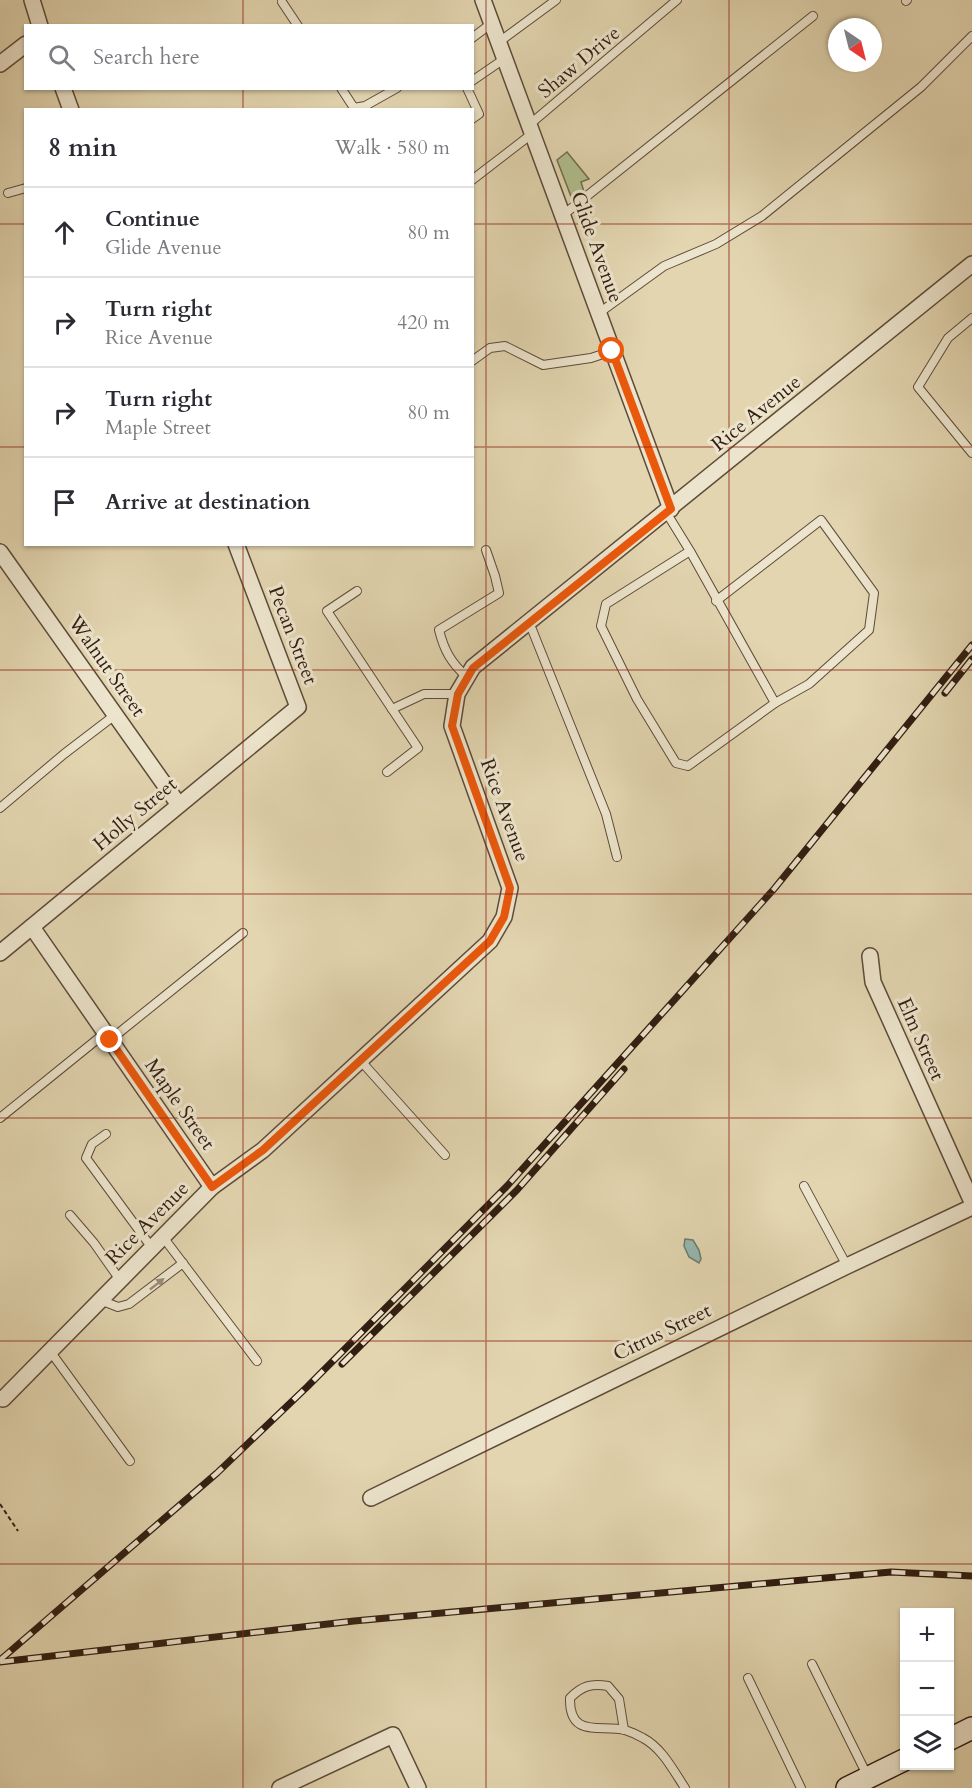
<!DOCTYPE html>
<meta charset="utf-8">
<style>
body{margin:0;font-family:Cardo,serif;background:#f7f7f7;color:#2b2b33}
.controls{position:absolute;right:18px;bottom:18px;display:grid;overflow:hidden;border-radius:0px;box-shadow:0 2px 4px #0004}
.controls button{width:54px;height:54px;display:grid;place-items:center;padding:0;border:0;border-bottom:2px solid #e1e1e2;background:#fff;color:#2b2b33;font:30px sans-serif}
.compass{position:absolute;left:828px;top:18px;width:54px;height:54px;border-radius:50%;background:#fff;box-shadow:0 2px 4px #0004;rotate:145deg}
.stop{position:absolute;width:18px;height:18px;margin:-14px;border:4px solid #ea580c;border-radius:50%;background:#fff}
.stop.end{background:#ea580c;border-color:#fff;box-shadow:0 2px 6px #0008}
.list{margin:0;padding:0;list-style:none}
h2{display:flex;justify-content:space-between;align-items:center;height:78px;margin:0;padding:0 24px;font-size:26px}
h2 small{font-size:20px;font-weight:400;color:#7c7c81}
.list li{display:grid;grid-template-columns:39px 1fr auto;gap:18px;align-items:center;box-sizing:border-box;height:90px;padding:0 24px;border-top:2px solid #e1e1e2}
.list b{display:block;font-size:22px;white-space:nowrap}
.list p{margin:0;font-size:20px;white-space:nowrap;color:#7c7c81}
.list em{font-size:20px;font-style:normal;color:#7c7c81}
.icon{flex:none;width:33px;height:33px;fill:none;stroke:currentColor;stroke-width:2;stroke-linecap:round;stroke-linejoin:round}
.map{position:relative;flex:none;width:972px;height:1788px;overflow:hidden}
.search{position:absolute;background:#fff;box-shadow:0 2px 4px #0004;left:24px;top:24px;width:450px;height:66px;display:flex;align-items:center;gap:15px;box-sizing:border-box;padding:0 21px;border-radius:0px;color:#7c7c81;font-size:22px}
.panel{position:absolute;background:#fff;box-shadow:0 2px 4px #0004;left:24px;top:108px;width:450px;height:438px;border-radius:0px}
.map>svg:first-child{display:block}
</style>
<div class="map">
<svg width="972" height="1788" viewBox="0 0 972 1788">
<rect width="100%" height="100%" fill="#e2d5b0"/>
<filter id="stains"><feTurbulence type="fractalNoise" baseFrequency=".00333" numOctaves="4"/><feColorMatrix values="0 0 0 0 .2 0 0 0 0 .09 0 0 0 0 .02 0 0 0 .5 -.17"/></filter>
<radialGradient id="worn" r=".72"><stop offset=".6" stop-color="#630" stop-opacity="0"/><stop offset="1" stop-color="#630" stop-opacity=".3"/></radialGradient>
<!-- green -->
<path fill="#b0be8d" stroke="#706e4f" stroke-width="1.5" d="M 567,152 L 589,179 L 581,182 L 585,195 L 572,199 L 557,160 Z"/>
<!-- water -->
<path fill="#95b8b1" stroke="#6d7a71" stroke-width="1.5" d="M 685,1239 L 693,1240 L 699,1250 L 701,1259 L 699,1263 L 689,1257 L 684,1246 Z"/>
<g fill="none" stroke-linecap="round" stroke-linejoin="round">
<!-- lane casing -->
<g stroke="#5d4b39" stroke-width="10">
<g id="lane">
<path d="M 906,1 L 907,0"/>
<path d="M 282,2 L 298,26"/>
<path d="M 472,38 L 492,23"/>
<path d="M 499,42 L 556,0"/>
<path d="M 472,81 L 504,59"/>
<path d="M 341,88 L 354,108 L 365,106 L 397,88"/>
<path d="M 467,88 L 479,114 L 472,119"/>
<path d="M 529,125 L 677,0"/>
<path d="M 472,180 L 533,133"/>
<path d="M 8,193 L 26,188"/>
<path d="M 563,215 L 813,16"/>
<path d="M 599,313 L 664,266 L 716,244 L 762,216 L 921,87 L 972,36"/>
<path d="M 972,318 L 948,338 L 918,387 L 972,453"/>
<path d="M 472,361 L 490,348 L 505,346 L 543,365 L 591,358 L 612,351"/>
<path d="M 666,512 L 690,551 L 606,604 L 601,626 L 637,699 L 676,763 L 688,766 L 775,703 L 690,551"/>
<path d="M 357,591 L 327,611 L 392,709"/>
<path d="M 716,601 L 821,520 L 874,593 L 869,630 L 809,684 L 775,703"/>
<path d="M 529,622 L 606,814 L 617,857"/>
<path d="M 467,677 C 451,663 444,650 439,630 L 499,593 L 495,576 L 486,550"/>
<path d="M 387,772 L 418,748 L 392,709 L 424,694 L 457,694"/>
<path d="M 0,808 L 64,754 L 115,715"/>
<path d="M 110,1040 L 243,933"/>
<path d="M 360,1060 L 445,1155"/>
<path d="M 0,1118 L 105,1033"/>
<path d="M 106,1134 L 92,1144 L 86,1158 L 152,1248"/>
<path d="M 804,1186 L 847,1266"/>
<path d="M 70,1215 L 94,1243 L 120,1280"/>
<path d="M 163,1237 L 257,1361"/>
<path d="M 100,1300 L 118,1307 L 129,1304 L 183,1263"/>
<path d="M 50,1351 L 130,1461"/>
<path d="M 812,1664 L 867,1775"/>
<path d="M 748,1678 L 801,1788"/>
<path d="M 624,1730 L 619,1699 L 608,1686 C 591,1683 582,1686 570,1698 C 569,1739 601,1724 625,1730 C 631,1732 638,1735 643,1738 C 662,1748 673,1770 685,1788"/>
</g>
</g>
<!-- street casing -->
<g stroke="#5d4b39" stroke-width="18">
<g id="street">
<path d="M 32,0 L 40,26"/>
<path d="M 483,0 L 671,509"/>
<path d="M 0,64 L 26,44"/>
<path d="M 63,88 L 71,110"/>
<path d="M 0,552 L 179,805"/>
<path d="M 32,927 L 212,1187"/>
<path d="M 0,953 L 298,707 L 236,544"/>
<path d="M 870,956 L 873,982 L 972,1202"/>
<path d="M 3,1399 L 212,1187 L 263,1150 L 490,941 L 504,917 L 510,888 L 452,726 L 457,694 L 473,667 L 972,264"/>
<path d="M 371,1498 L 847,1266 L 972,1207"/>
<path d="M 280,1788 L 393,1735 L 418,1788"/>
</g>
</g>
<!-- secondary casing -->
<g stroke="#311d11" stroke-width="24">
<g id="secondary">
<path d="M 950,1739 L 972,1728"/>
<path d="M 847,1788 L 904,1760"/>
</g>
</g>
<!-- path -->
<path stroke="#311d11" stroke-width="2" stroke-dasharray="4.5 3" stroke-linecap="butt" d="M 0,1504 L 18,1531"/>
<!-- lane -->
<use href="#lane" stroke="#ece4cc" stroke-width="8"/>
<!-- street -->
<use href="#street" stroke="#ece4cc" stroke-width="15"/>
<!-- secondary -->
<use href="#secondary" stroke="#ece4cc" stroke-width="21"/>
<!-- rail casing -->
<g stroke="#311d11" stroke-width="7">
<g id="rail">
<path d="M 945,693 L 972,659"/>
<path d="M 342,1364 L 517,1190 L 624,1069"/>
<path d="M 0,1660 L 217,1473 L 307,1387 L 508,1185 L 774,889 L 972,645"/>
<path d="M 0,1662 L 354,1621 L 891,1572 L 972,1576"/>
</g>
</g>
<!-- rail -->
<use href="#rail" stroke="#ece4cc" stroke-width="4.5" stroke-dasharray="14" stroke-linecap="butt"/>
</g>
<!-- one-way arrows -->
<defs><path id="oneway-solid" d="M-6-.8H1V-3.2L6.5 0L1 3.2V.8H-6Z" transform="scale(1.5)"/></defs>
<use fill="#988a78" href="#oneway-solid" transform="translate(157 1284) rotate(-38)"/>
<g fill="none" stroke-linecap="round" stroke-linejoin="round">
<!-- route -->
<path stroke="#ea580c" stroke-width="8" d="M 110,1040 L 212,1187 L 263,1150 L 490,941 L 504,917 L 510,888 L 452,726 L 458,694 L 473,668 L 671,509 L 612,351"/>
</g>
<!-- grid -->
<path fill="none" stroke="#8f2418" stroke-width="1.5" stroke-opacity="0.55" d="M 243,0 L 243,26M 486,0 L 486,1788M 729,0 L 729,1788M 243,88 L 243,110M 0,224 L 26,224M 472,224 L 972,224M 0,447 L 26,447M 472,447 L 972,447M 243,544 L 243,1788M 0,670 L 972,670M 0,894 L 972,894M 0,1118 L 972,1118M 0,1341 L 972,1341M 0,1564 L 972,1564"/>
<g text-anchor="middle" dominant-baseline="central" stroke-width="6" stroke-linejoin="round" paint-order="stroke">
<!-- street labels -->
<g font-size="20" fill="#311d11" stroke="#ece4cc">
<text transform="translate(579 62) rotate(-40)">Shaw Drive</text>
<text transform="translate(597 247) rotate(70)">Glide Avenue</text>
<text transform="translate(756 413) rotate(-39)">Rice Avenue</text>
<text transform="translate(293 635) rotate(69)">Pecan Street</text>
<text transform="translate(107 666) rotate(55)">Walnut Street</text>
<text transform="translate(505 810) rotate(70)">Rice Avenue</text>
<text transform="translate(135 814) rotate(-40)">Holly Street</text>
<text transform="translate(921 1039) rotate(66)">Elm Street</text>
<text transform="translate(180 1104) rotate(55)">Maple Street</text>
<text transform="translate(147 1223) rotate(-45)">Rice Avenue</text>
<text transform="translate(662 1332) rotate(-26)">Citrus Street</text>
</g>
</g>
<rect width="100%" height="100%" filter="url(#stains)"/>
<rect width="100%" height="100%" fill="url(#worn)"/>
</svg>
<div class="controls">
<button>+</button>
<button>−</button>
<button><svg class="icon" aria-label="layers" viewBox="0 0 24 24"><path d="M12 4l9 5-9 5-9-5zM3 14l9 5 9-5"/></svg></button>
</div>
<svg class="compass" viewBox="-18 -18 36 36"><path d="M0-13l5 13h-10z" fill="#e53935"/><path d="M0 13l5-13h-10z" fill="#7c7c81"/></svg>
<div class="stop" style="left:612px;top:351px"></div>
<div class="stop end" style="left:110px;top:1040px"></div>
<div class="search"><svg class="icon" aria-label="search" viewBox="0 0 24 24"><circle cx="10" cy="10" r="6"/><path d="M15 15l6 6"/></svg>Search here</div>
<section class="panel">
<h2>8 min<small>Walk · 580 m</small></h2>
<ul class="list">
<li><svg class="icon" aria-label="ahead" viewBox="0 0 24 24"><path d="M12 20V5M6 11l6-6 6 6"/></svg><div><b>Continue</b><p>Glide Avenue</p></div><em>80 m</em></li>
<li><svg class="icon" aria-label="right" viewBox="0 0 24 24"><path d="M7 20v-9h11M14 6l5 5-5 5"/></svg><div><b>Turn right</b><p>Rice Avenue</p></div><em>420 m</em></li>
<li><svg class="icon" aria-label="right" viewBox="0 0 24 24"><path d="M7 20v-9h11M14 6l5 5-5 5"/></svg><div><b>Turn right</b><p>Maple Street</p></div><em>80 m</em></li>
<li><svg class="icon" aria-label="arrive" viewBox="0 0 24 24"><path d="M6 21V4h12l-3 4 3 4H6"/></svg><div><b>Arrive at destination</b></div></li>
</ul>
</section>
</div>
